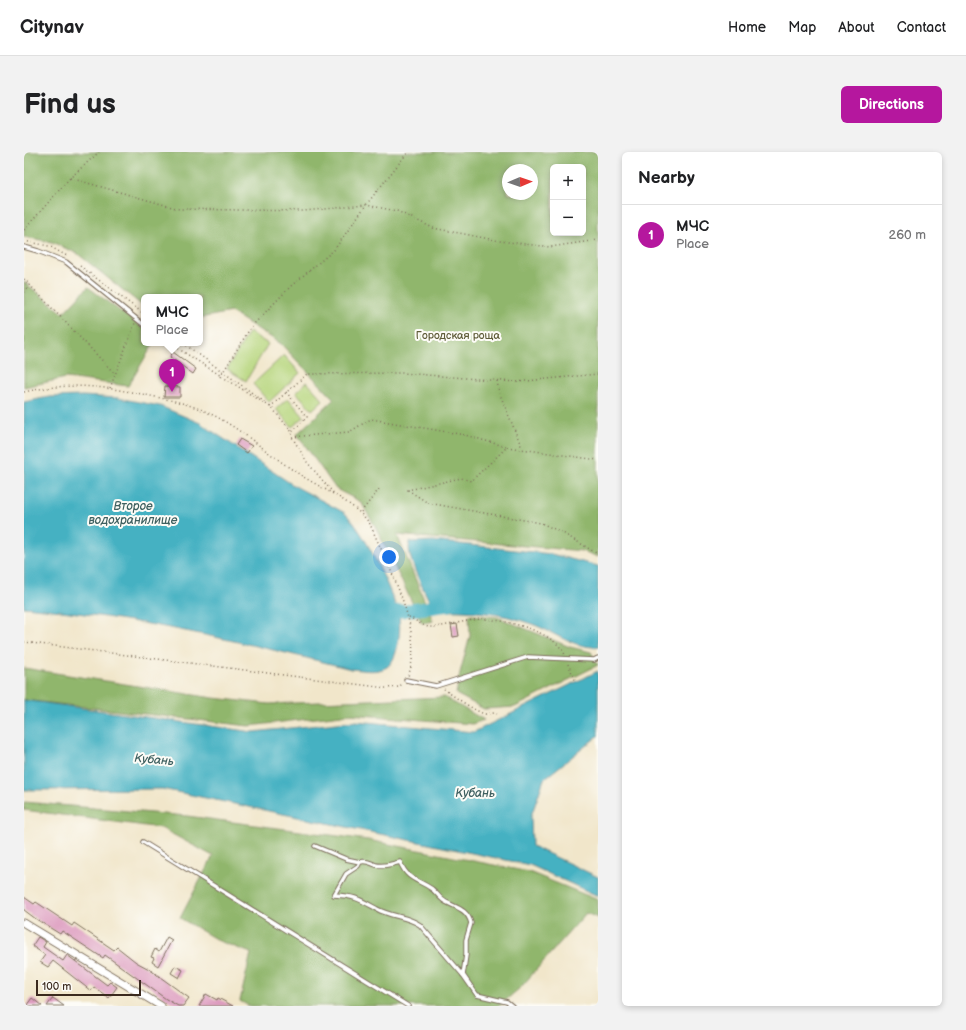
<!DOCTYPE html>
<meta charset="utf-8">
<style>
body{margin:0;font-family:"Balsamiq Sans",sans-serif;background:#f2f2f2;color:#202124}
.controls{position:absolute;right:12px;top:12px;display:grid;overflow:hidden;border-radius:6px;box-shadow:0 2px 6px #0003}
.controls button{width:36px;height:36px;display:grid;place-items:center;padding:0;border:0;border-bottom:1px solid #e0e0e0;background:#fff;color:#202124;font:20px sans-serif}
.compass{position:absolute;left:478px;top:12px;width:36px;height:36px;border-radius:50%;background:#fff;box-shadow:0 2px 6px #0003;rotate:88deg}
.scale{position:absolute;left:12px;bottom:10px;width:105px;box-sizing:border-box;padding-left:4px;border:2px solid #3b2a1e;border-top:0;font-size:11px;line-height:14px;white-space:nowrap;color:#3b2a1e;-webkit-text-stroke:3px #fdfcf7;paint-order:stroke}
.you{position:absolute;left:365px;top:405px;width:14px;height:14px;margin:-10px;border:3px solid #fff;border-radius:50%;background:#1a73e8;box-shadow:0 0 0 6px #1a73e833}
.badge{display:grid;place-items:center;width:26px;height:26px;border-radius:50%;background:#b5179e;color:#fff;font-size:13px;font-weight:700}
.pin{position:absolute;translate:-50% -33px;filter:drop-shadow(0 1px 2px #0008)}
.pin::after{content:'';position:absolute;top:21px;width:14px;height:12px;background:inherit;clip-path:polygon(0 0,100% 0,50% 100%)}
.popup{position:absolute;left:117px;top:142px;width:62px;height:52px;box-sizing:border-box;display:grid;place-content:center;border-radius:6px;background:#fff;filter:drop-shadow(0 1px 3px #0005);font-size:13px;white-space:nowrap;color:#757577}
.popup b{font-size:15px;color:#202124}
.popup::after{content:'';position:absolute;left:50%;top:100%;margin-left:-8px;border:8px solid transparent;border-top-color:#fff}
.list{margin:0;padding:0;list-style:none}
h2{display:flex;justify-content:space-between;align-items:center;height:52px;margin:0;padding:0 16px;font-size:17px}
h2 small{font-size:13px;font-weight:400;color:#757577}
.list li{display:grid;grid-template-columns:26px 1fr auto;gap:12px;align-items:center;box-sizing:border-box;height:60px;padding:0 16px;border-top:1px solid #e0e0e0}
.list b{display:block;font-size:15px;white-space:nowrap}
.list p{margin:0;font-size:13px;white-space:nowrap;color:#757577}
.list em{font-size:13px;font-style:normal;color:#757577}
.map{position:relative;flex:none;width:574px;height:854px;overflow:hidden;border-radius:6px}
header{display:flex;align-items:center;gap:24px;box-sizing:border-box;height:56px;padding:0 20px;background:#fff;border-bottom:1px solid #e0e0e0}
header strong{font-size:19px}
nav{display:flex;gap:22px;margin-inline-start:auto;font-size:14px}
.intro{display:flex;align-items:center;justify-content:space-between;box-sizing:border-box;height:96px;padding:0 24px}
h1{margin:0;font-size:28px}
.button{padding:10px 18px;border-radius:6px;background:#b5179e;color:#fff;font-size:14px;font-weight:700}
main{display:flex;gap:24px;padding:0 24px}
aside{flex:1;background:#fff;border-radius:6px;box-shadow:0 2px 6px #0003}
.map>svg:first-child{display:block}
</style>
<header>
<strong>Citynav</strong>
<nav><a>Home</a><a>Map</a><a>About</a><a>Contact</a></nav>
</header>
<div class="intro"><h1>Find us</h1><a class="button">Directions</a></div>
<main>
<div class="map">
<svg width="574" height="854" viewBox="0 0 574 854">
<rect width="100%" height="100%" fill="#fdfcf7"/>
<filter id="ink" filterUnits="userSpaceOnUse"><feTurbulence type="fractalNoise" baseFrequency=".025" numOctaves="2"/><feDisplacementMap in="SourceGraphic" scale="8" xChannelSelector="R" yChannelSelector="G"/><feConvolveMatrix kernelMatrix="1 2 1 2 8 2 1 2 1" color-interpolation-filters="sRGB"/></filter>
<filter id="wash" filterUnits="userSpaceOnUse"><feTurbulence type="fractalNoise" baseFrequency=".012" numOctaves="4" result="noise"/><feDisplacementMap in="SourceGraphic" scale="16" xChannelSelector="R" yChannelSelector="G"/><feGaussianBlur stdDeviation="0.9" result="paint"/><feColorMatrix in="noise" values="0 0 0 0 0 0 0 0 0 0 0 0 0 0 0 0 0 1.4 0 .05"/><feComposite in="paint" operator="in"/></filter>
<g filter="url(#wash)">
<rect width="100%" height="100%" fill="#f1e6ca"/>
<!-- green -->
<g fill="#b6d57c" stroke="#78804d">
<path d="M 225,180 L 244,192 L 222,229 L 203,217 Z"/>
<path d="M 260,203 L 276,221 L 245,250 L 229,232 Z"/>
<path d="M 283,230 L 299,248 L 288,258 L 272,240 Z"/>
<path d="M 264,246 L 280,265 L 268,275 L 252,257 Z"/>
</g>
<!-- forest -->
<g fill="#90b66c" stroke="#667045" fill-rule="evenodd">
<path d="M 0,0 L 574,0 L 574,405 L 559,399 L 373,383 L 409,469 L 398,471 L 352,376 L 337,350 L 312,337 L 273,282 L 310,247 L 256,191 L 207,160 L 176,166 L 176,145 L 120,145 L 120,155 L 54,102 L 28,90 L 0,85 ZM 529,15 L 559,15 L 559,81 L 529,81 ZM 484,18 L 508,18 L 508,42 L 484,42 Z"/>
<path d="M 0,130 L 39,161 L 64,135 L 120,177 L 120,191 L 130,191 L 104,234 L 42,226 L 0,235 Z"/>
<path d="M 445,463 L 473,465 L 546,495 L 567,500 L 574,513 L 491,555 L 460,557 L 432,542 L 436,521 L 446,484 Z"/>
<path d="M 0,516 L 189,546 L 245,552 L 420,545 L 460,568 L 448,572 L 326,562 L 225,574 L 0,548 Z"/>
<path d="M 0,650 L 163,664 L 344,688 L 505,720 L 574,748 L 574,766 L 562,761 L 497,835 L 475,854 L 225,854 L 216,849 L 227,801 L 195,789 L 156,766 L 189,704 L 137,676 L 0,658 Z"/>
</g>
<!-- water -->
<g fill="#45b1c2" stroke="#406e70">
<path d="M 58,244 L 94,246 L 136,254 L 176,271 L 269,333 L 321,361 C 343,383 363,430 374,460 C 378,472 375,507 363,515 C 353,521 339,518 327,517 C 220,490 110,465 0,455 L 0,250 L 25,245 Z"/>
<path d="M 409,389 L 527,402 L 574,414 L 574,495 C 549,496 530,480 508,472 C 475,460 444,458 410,459 C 404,445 380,404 386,390 Z"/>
<path d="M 574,519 L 574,584 L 520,627 L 507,664 L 508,694 L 574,725 L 574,744 L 506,713 L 138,637 L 0,638 L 0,548 L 229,580 L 332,569 L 450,580 Z"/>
</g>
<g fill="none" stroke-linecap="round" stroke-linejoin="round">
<!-- river -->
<g stroke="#45b1c2" stroke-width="13">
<path d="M 386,458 L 426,453"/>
<path d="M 374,459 L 379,459"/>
</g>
</g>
<g id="blocks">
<!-- building -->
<g fill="#dd9bbf">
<path d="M 149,200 L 172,217 L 169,222 L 146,205 Z"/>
<path d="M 141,234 L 156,235 L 156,245 L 140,245 Z"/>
<path d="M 216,287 L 228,294 L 223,301 L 212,293 Z"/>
<path d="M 433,472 L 435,484 L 429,485 L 427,473 Z"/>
<path d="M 0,745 L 10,752 L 12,750 L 48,774 L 50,771 L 90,798 L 93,795 L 112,810 L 125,817 L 165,846 L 159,854 L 154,854 L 142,847 L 81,803 L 79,806 L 38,779 L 36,782 L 12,767 L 0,758 Z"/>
<path d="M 14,785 L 22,790 L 19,795 L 39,809 L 43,803 L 83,833 L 86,830 L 93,835 L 85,846 L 70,835 L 67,839 L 29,809 L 24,815 L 16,810 L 21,803 L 8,794 Z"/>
<path d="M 143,785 L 148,788 L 134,814 L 128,810 L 130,806 L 127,805 L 131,797 L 135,800 Z"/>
<path d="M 151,814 L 159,818 L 155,826 L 147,821 Z"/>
<path d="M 182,842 L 193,848 L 194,846 L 209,854 L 175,854 Z"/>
<path d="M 8,846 L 18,854 L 2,854 Z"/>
<path d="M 29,846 L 40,854 L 23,854 Z"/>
</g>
</g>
</g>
<g filter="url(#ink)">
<use href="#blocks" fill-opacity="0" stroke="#7b6c5a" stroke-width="1"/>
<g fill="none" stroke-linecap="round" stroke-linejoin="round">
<!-- service casing -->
<g stroke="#7b6c5a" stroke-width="5.5">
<g id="service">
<path d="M 0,95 L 14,99 L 42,110 L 120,173"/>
<path d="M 382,528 L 412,534 L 504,505 L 570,508 L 574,506"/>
<path d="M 119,690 L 384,854"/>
<path d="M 291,694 L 322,707 L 336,710 L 334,714 L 322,722 L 310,743 C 331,744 335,747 353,757 C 367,765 383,764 396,773 L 439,823 L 453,843 L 483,850 L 488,854"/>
<path d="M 336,710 C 343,708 346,711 352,713 C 360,715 369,712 376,710 C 384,729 394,727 408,737 C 413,741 416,747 422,750 C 433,756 443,757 447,771 L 442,788 L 442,803 L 439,823"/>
</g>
</g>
<!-- minor casing -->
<g stroke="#7b6c5a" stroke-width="9">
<path id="minor" d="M 0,771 L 137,854"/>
</g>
<!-- path -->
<g stroke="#7b6c5a" stroke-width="1.5" stroke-dasharray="1 3" stroke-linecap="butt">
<path d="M 46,26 L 155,57 L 280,59 L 342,53 L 373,59 L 409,76 L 476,89 L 526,95 L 574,88"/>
<path d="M 0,78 L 46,26 L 75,0"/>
<path d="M 0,89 L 25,94 L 43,104"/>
<path d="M 56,114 L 120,162"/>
<path d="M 0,127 L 91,222"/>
<path d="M 0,140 L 5,133"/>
<path d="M 149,191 L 150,194 L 248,256 L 268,280 L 268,285 L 283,310 L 311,343"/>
<path d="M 159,191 L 242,251"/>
<path d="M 196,225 L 227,175 L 267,134 L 310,98 L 342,53 L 384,0"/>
<path d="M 473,229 L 475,240 L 498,296"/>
<path d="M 86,236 L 111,171"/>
<path d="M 0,240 C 50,229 83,235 132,245 C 151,249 169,253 187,262 C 218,277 245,303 275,322 C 298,337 329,349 346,372 C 363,413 402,480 384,524"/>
<path d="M 262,240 L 283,265 L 268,280"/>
<path d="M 246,255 L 283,222 L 378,221 L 492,230 L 574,222"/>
<path d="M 268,285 L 325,280 L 347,267 L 441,283 L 483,295 L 447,329 L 437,326 L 384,338 L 404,351 L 517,371 L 537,380 L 574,402"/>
<path d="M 483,295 L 574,308"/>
<path d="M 337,360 L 356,336"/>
<path d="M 385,465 C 391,468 399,474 405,475 C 416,476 442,468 457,467 C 480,467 531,479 541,503"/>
<path d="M 0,490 L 362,536 L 375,535 L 378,532"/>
<path d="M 544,512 L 552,530"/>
<path d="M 420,537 C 426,542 454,561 461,562 C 466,562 468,560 473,562"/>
</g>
<!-- service -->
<use href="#service" stroke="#fff" stroke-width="3.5"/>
<!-- minor -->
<use href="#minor" stroke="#fff" stroke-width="7"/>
</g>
</g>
<g text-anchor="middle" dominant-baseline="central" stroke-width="4" stroke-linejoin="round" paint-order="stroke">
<!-- park labels -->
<g font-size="11" fill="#605d3a" stroke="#fdfcf7">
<text x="434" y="183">Городская роща</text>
</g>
<!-- water labels -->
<g font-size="12" font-style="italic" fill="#3f6060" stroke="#fdfcf7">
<text x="109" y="354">Второе<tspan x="109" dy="14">водохранилище</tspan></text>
<text transform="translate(130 608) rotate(5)">Кубань</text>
<text x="451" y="641">Кубань</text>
</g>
</g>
</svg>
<div class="controls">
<button>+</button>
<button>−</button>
</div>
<svg class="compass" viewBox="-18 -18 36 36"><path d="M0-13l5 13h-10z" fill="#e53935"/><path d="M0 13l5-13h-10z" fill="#757577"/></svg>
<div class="scale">100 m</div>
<div class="you"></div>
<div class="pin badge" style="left:148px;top:240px">1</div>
<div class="popup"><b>МЧС</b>Place</div>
</div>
<aside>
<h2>Nearby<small></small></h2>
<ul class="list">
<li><span class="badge">1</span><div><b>МЧС</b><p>Place</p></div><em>260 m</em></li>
</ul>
</aside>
</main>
